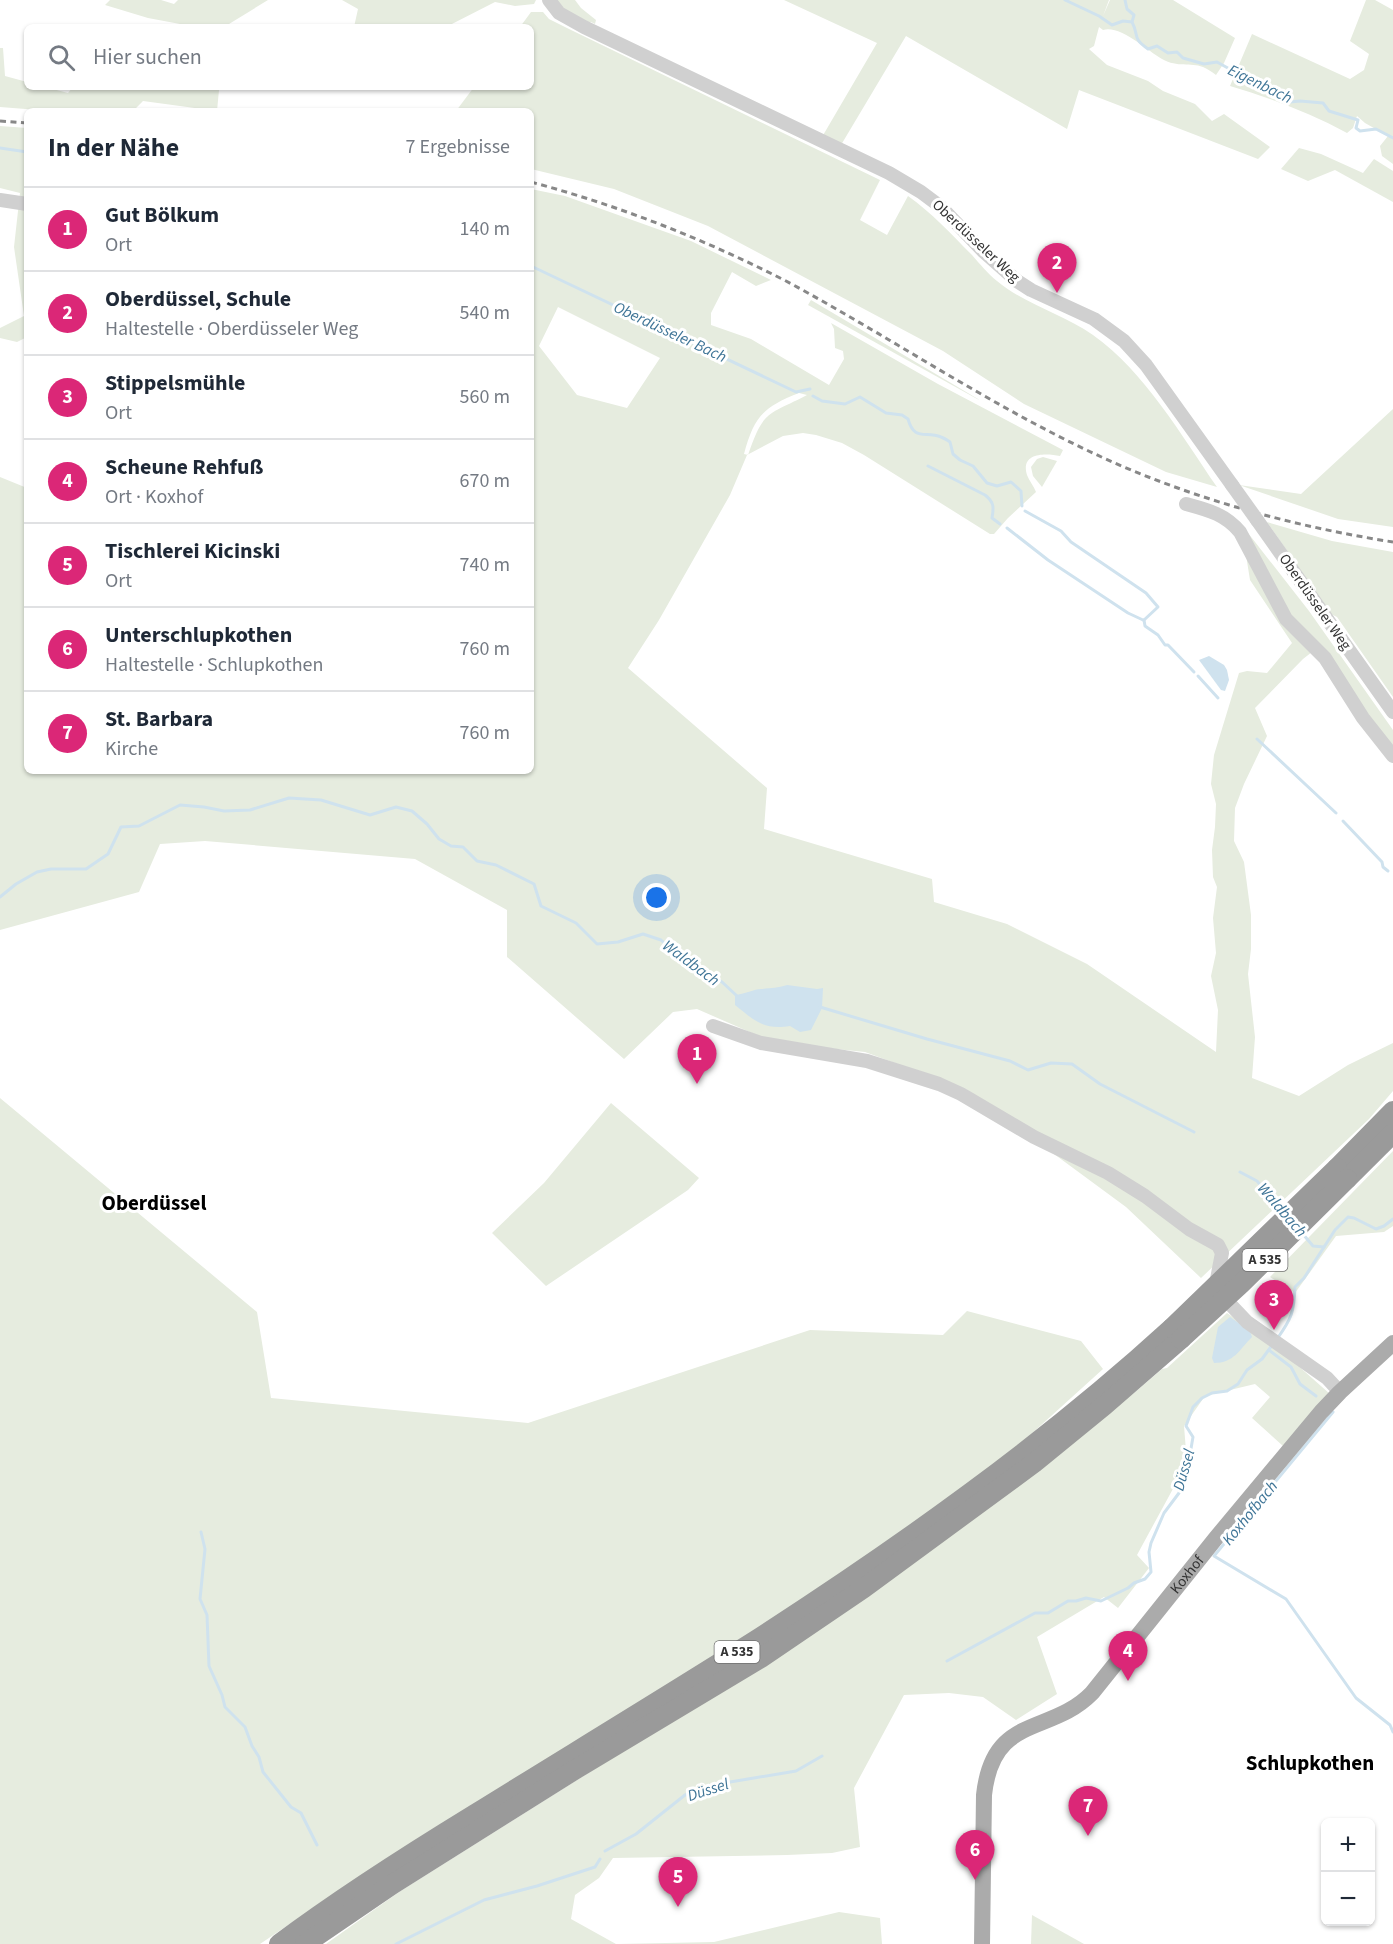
<!DOCTYPE html>
<html lang="de">
<meta charset="utf-8">
<style>
body{margin:0;font-family:"Source Sans 3",sans-serif;background:#f2f2f3;color:#1f2937}
.controls{position:absolute;right:18px;bottom:18px;display:grid;overflow:hidden;border-radius:9px;box-shadow:0 2px 4px #0004}
.controls button{width:54px;height:54px;display:grid;place-items:center;padding:0;border:0;border-bottom:2px solid #e0e1e3;background:#fff;color:#1f2937;font:30px sans-serif}
.you{position:absolute;left:657px;top:898px;width:21px;height:21px;margin:-15px;border:4px solid #fff;border-radius:50%;background:#1a73e8;box-shadow:0 0 0 9px #1a73e833}
.badge{display:grid;place-items:center;width:39px;height:39px;border-radius:50%;background:#db2777;color:#fff;font-size:20px;font-weight:700}
.pin{position:absolute;translate:-50% -50px;filter:drop-shadow(0 2px 3px #0008)}
.pin::after{content:'';position:absolute;top:32px;width:21px;height:18px;background:inherit;clip-path:polygon(0 0,100% 0,50% 100%)}
.list{margin:0;padding:0;list-style:none}
h2{display:flex;justify-content:space-between;align-items:center;height:78px;margin:0;padding:0 24px;font-size:26px}
h2 small{font-size:20px;font-weight:400;color:#747a83}
.list li{display:grid;grid-template-columns:39px 1fr auto;gap:18px;align-items:center;box-sizing:border-box;height:84px;padding:0 24px;border-top:2px solid #e0e1e3}
.list b{display:block;font-size:22px;white-space:nowrap}
.list p{margin:0;font-size:20px;white-space:nowrap;color:#747a83}
.list em{font-size:20px;font-style:normal;color:#747a83}
.icon{flex:none;width:33px;height:33px;fill:none;stroke:currentColor;stroke-width:2;stroke-linecap:round;stroke-linejoin:round}
.map{position:relative;flex:none;width:1393px;height:1944px;overflow:hidden}
.search{position:absolute;background:#fff;box-shadow:0 2px 4px #0004;left:24px;top:24px;width:510px;height:66px;display:flex;align-items:center;gap:15px;box-sizing:border-box;padding:0 21px;border-radius:9px;color:#747a83;font-size:22px}
.panel{position:absolute;background:#fff;box-shadow:0 2px 4px #0004;left:24px;top:108px;width:510px;height:666px;border-radius:9px}
.map>svg:first-child{display:block}
</style>
<div class="map">
<svg width="1393" height="1944" viewBox="0 0 1393 1944">
<rect width="100%" height="100%" fill="#fff"/>
<!-- green -->
<g fill="#e6ecdf" fill-rule="evenodd">
<path d="M 110,0 L 161,0 L 174,4 L 178,0 L 268,0 L 229,24 L 215,24 L 196,27 L 148,18 L 105,5 Z"/>
<path d="M 342,0 L 536,0 L 534,4 L 515,6 L 495,2 L 446,27 L 354,27 L 358,9 Z"/>
<path d="M 555,0 L 575,0 L 581,8 L 596,20 L 595,24 L 591,22 L 589,23 L 568,14 Z"/>
<path d="M 784,0 L 1109,0 L 1103,16 L 1110,0 L 1173,0 L 1235,38 L 1224,63 L 1216,75 C 1212,72 1208,69 1203,67 C 1190,62 1178,68 1162,59 C 1146,50 1121,25 1103,30 L 1099,27 L 1094,46 L 1089,49 L 1107,65 L 1148,81 L 1163,91 L 1195,104 L 1212,121 L 1224,114 L 1270,147 L 1258,159 L 1079,90 L 1067,129 L 906,36 L 841,145 L 822,137 L 877,43 Z"/>
<path d="M 1366,0 L 1375,0 L 1393,10 L 1393,164 L 1382,156 L 1380,146 L 1388,136 L 1365,123 L 1357,116 L 1353,128 L 1347,133 C 1310,113 1270,98 1230,86 L 1252,34 L 1350,79 L 1364,70 L 1369,54 L 1350,41 Z"/>
<path d="M 531,12 L 543,12 L 549,19 L 569,29 L 880,180 L 860,220 L 887,235 L 908,196 C 932,213 951,234 972,255 C 980,264 988,274 997,281 C 1026,305 1063,314 1093,335 C 1145,372 1181,435 1217,487 L 1166,472 L 1024,404 L 943,351 L 708,226 L 614,189 L 531,169 L 531,111 L 456,111 L 474,87 L 531,87 L 531,27 L 520,27 Z"/>
<path d="M 0,48 L 3,48 L 5,76 L 27,82 L 27,87 L 45,87 L 68,93 L 73,87 L 204,87 L 219,90 L 217,111 L 143,101 L 133,111 L 51,111 L 0,107 Z"/>
<path d="M 0,126 L 27,128 L 27,337 L 17,342 L 0,338 L 0,328 L 24,316 L 14,247 L 20,193 L 0,188 Z"/>
<path d="M 1299,148 L 1321,154 L 1363,173 L 1374,159 L 1393,171 L 1393,202 L 1335,170 L 1308,181 L 1281,169 Z"/>
<path d="M 531,189 L 565,196 L 691,241 L 771,280 L 756,286 L 732,272 L 711,313 L 711,325 L 751,339 L 829,385 L 844,359 L 843,351 L 835,348 L 834,329 L 831,323 L 938,384 L 1063,450 L 1060,456 C 1046,453 1020,452 1027,475 C 1029,481 1034,486 1036,492 L 1008,518 L 994,534 L 990,534 L 864,455 L 842,443 L 816,435 L 803,433 L 783,436 L 747,455 L 730,495 L 659,620 L 628,668 L 767,788 L 764,829 L 932,879 L 934,902 L 1007,924 L 1087,964 L 1216,1052 L 1218,1010 L 1211,976 L 1216,953 L 1213,918 L 1217,887 L 1213,877 L 1212,850 L 1215,827 L 1216,804 L 1211,784 L 1214,755 L 1239,673 L 1247,671 L 1267,673 L 1292,643 L 1250,580 L 1241,524 L 1309,611 L 1393,730 L 1393,753 L 1321,645 L 1303,659 L 1255,708 L 1267,736 L 1244,784 L 1235,808 L 1234,841 L 1244,862 L 1251,915 L 1251,949 L 1248,974 L 1255,1037 L 1252,1078 L 1299,1096 L 1348,1065 L 1393,1043 L 1393,1091 L 1369,1119 L 1201,1278 L 1126,1207 L 966,1089 L 865,1052 L 807,1046 L 800,1054 L 697,1009 L 673,1012 L 624,1059 L 507,957 L 507,910 L 415,859 L 205,841 L 160,844 L 139,892 L 0,930 L 0,477 L 27,488 L 27,771 L 531,771 ZM 558,307 L 660,358 L 627,408 L 577,395 L 539,346 ZM 799,393 L 807,395 C 767,416 764,409 748,455 L 744,454 C 754,417 763,407 799,393 Z"/>
<path d="M 811,300 L 978,399 L 979,400 L 808,305 Z"/>
<path d="M 1393,409 L 1393,527 L 1338,519 L 1239,485 L 1301,494 Z"/>
<path d="M 1043,457 L 1057,461 L 1042,487 L 1033,476 L 1031,467 L 1037,459 Z"/>
<path d="M 1267,522 L 1332,541 L 1393,552 L 1393,697 L 1337,617 L 1331,614 Z"/>
<path d="M 0,1098 L 257,1312 L 271,1398 L 528,1423 L 810,1330 L 943,1335 L 967,1311 L 1081,1341 L 1103,1369 L 1018,1446 L 948,1500 L 799,1603 L 389,1857 L 260,1944 L 0,1944 Z"/>
<path d="M 611,1103 L 699,1178 L 688,1190 L 546,1286 L 492,1233 L 544,1183 Z"/>
<path d="M 1393,1151 L 1393,1226 L 1384,1232 L 1336,1236 L 1295,1293 L 1270,1277 Z"/>
<path d="M 1227,1313 L 1278,1348 L 1330,1394 L 1283,1446 L 1252,1418 L 1270,1397 L 1255,1384 L 1205,1396 L 1184,1426 L 1187,1463 L 1137,1555 L 1149,1568 L 1118,1608 L 1104,1597 L 1037,1637 L 1057,1694 L 1016,1720 L 983,1697 L 949,1693 L 904,1695 L 854,1788 L 860,1847 L 832,1853 L 787,1855 L 613,1858 L 599,1878 L 575,1895 L 571,1919 L 616,1944 L 326,1944 L 399,1892 L 620,1753 L 1134,1393 L 1162,1369 L 1167,1368 Z"/>
<path d="M 839,1912 L 880,1918 L 882,1944 L 618,1944 L 714,1942 Z"/>
<path d="M 1032,1915 L 1084,1944 L 1031,1944 Z"/>
</g>
<!-- water -->
<g fill="#cfe2ee">
<path d="M 1209,656 L 1224,665 L 1227,670 L 1229,680 L 1225,691 L 1221,690 L 1199,660 Z"/>
<path d="M 787,985 L 817,989 L 823,988 L 822,1008 L 811,1030 L 800,1032 L 790,1026 C 763,1030 755,1021 735,1005 L 735,995 C 744,994 755,989 761,989 C 772,988 777,988 787,985 Z"/>
<path d="M 1230,1317 L 1250,1331 L 1252,1337 C 1239,1350 1234,1363 1214,1363 L 1212,1358 L 1218,1327 Z"/>
</g>
<g fill="none" stroke-linecap="round" stroke-linejoin="round">
<!-- stream -->
<g stroke="#cfe2ee" stroke-width="3">
<path d="M 1065,0 L 1099,16 L 1112,25 L 1123,21 L 1132,22 C 1140,37 1131,37 1148,49 L 1157,46 L 1168,53 L 1177,52 L 1183,58 L 1204,64 L 1217,62 L 1235,72 L 1242,79 L 1259,80 L 1282,94 L 1290,102 L 1300,101 L 1323,103 L 1329,111 L 1358,120 L 1356,128 L 1360,131 L 1376,129 L 1393,138"/>
<path d="M 1125,0 L 1127,9 L 1134,15 L 1132,22"/>
<path d="M 0,148 L 27,152"/>
<path d="M 531,266 L 796,392 L 810,389"/>
<path d="M 813,396 L 822,401 L 845,404 L 860,397 L 886,413 L 902,415 L 908,419 C 914,441 925,431 941,437 C 944,438 947,440 950,442 L 953,454 L 960,460 L 973,466 L 987,483 L 997,486 L 1011,482 L 1021,491 L 1022,506"/>
<path d="M 928,466 L 985,495 C 994,502 994,507 992,518 L 1000,524"/>
<path d="M 1025,511 L 1061,531 L 1071,542 L 1146,593 L 1158,607 L 1144,620"/>
<path d="M 1007,528 L 1048,560 L 1128,613 L 1143,620"/>
<path d="M 1144,620 L 1145,626 L 1158,635 L 1165,645 L 1168,645 L 1194,672"/>
<path d="M 1198,676 L 1218,698"/>
<path d="M 1257,739 L 1336,813"/>
<path d="M 1343,821 L 1382,862 L 1383,867 L 1388,871"/>
<path d="M 0,897 L 16,884 L 37,872 L 51,869 L 86,869 L 108,854 L 121,827 L 139,826 L 180,805 L 204,807 L 224,811 L 250,810 L 289,798 L 321,800 L 370,815 L 396,807 L 412,811 L 427,824 L 439,839 L 451,846 L 463,847 L 477,861 L 496,865 L 534,884 L 541,906 L 576,923 L 597,944 L 618,942 L 643,934 L 661,940 L 678,956 L 722,982 L 736,995"/>
<path d="M 820,1007 L 927,1039 L 1010,1061 L 1028,1070 L 1051,1063 L 1072,1064 L 1100,1084 L 1194,1132"/>
<path d="M 1240,1172 L 1257,1181 L 1282,1210"/>
<path d="M 1302,1233 L 1313,1246 L 1324,1247"/>
<path d="M 1277,1339 C 1292,1318 1294,1312 1295,1287 L 1304,1278 L 1335,1230 L 1348,1217 L 1354,1218 L 1376,1229 L 1384,1226 L 1393,1219"/>
<path d="M 1269,1350 L 1291,1367 L 1300,1384 L 1316,1396"/>
<path d="M 1333,1412 L 1214,1556 L 1286,1599 L 1356,1698 L 1390,1725 L 1393,1732"/>
<path d="M 201,1532 L 205,1549 L 200,1599 L 207,1615 L 209,1666 L 222,1695 L 225,1707 L 245,1727 L 252,1746 L 259,1757 L 263,1772 L 291,1807 L 301,1813 L 317,1845"/>
<path d="M 947,1661 L 1035,1613 L 1048,1613 L 1068,1601 L 1076,1601 L 1086,1598 L 1101,1601 L 1128,1588 L 1134,1583 L 1145,1579 L 1151,1572 L 1149,1552 L 1151,1543 L 1164,1513 L 1179,1493 L 1182,1475 L 1189,1460 L 1193,1437 L 1186,1426 L 1193,1407 L 1202,1398 L 1212,1393 L 1227,1391 L 1238,1384 L 1247,1370 L 1262,1359 L 1273,1344"/>
<path d="M 605,1851 L 636,1834 L 685,1795 L 712,1785 L 796,1771 L 822,1756"/>
<path d="M 396,1944 L 484,1900 L 537,1886 L 595,1867 L 600,1859"/>
</g>
<!-- minor -->
<g stroke="#d0d0d0" stroke-width="14">
<path d="M 549,0 L 559,13 L 584,27 L 889,173 L 921,192 L 941,207 L 983,251 L 1017,281 L 1031,290 L 1094,319 L 1124,341 L 1146,365 L 1232,485"/>
<path d="M 0,200 L 27,204"/>
<path d="M 1186,504 C 1208,510 1225,514 1240,532 L 1286,619 L 1325,658 L 1363,718 L 1393,756"/>
<path d="M 1257,520 L 1393,712"/>
<path d="M 713,1026 L 761,1043 L 867,1061 L 939,1084 L 961,1094 L 1034,1137 L 1108,1173 L 1145,1196 L 1189,1229 L 1218,1245 L 1222,1253 L 1217,1279 L 1220,1292 L 1228,1302 L 1247,1322 L 1327,1378 L 1340,1392"/>
</g>
<!-- major -->
<path stroke="#ababab" stroke-width="16" id="s1" d="M 982,1944 L 984,1795 C 993,1713 1050,1736 1092,1693 L 1216,1538 L 1321,1412 L 1340,1392 L 1393,1343"/>
<!-- highway -->
<g stroke="#9a9a9a" stroke-width="20">
<path d="M 1337,1168 L 1393,1111"/>
<path d="M 1347,1179 L 1393,1133"/>
<path d="M 279,1944 C 342,1897 408,1855 475,1814 C 567,1757 661,1700 753,1642 C 900,1547 1043,1446 1172,1328"/>
<path d="M 305,1944 L 393,1884 L 576,1769 L 761,1658 L 864,1588 L 1034,1463 L 1105,1405 L 1181,1339"/>
</g>
<!-- rail -->
<g stroke="#888" stroke-width="3" stroke-dasharray="6 4.5" stroke-linecap="butt">
<path d="M 0,121 L 27,123"/>
<path d="M 531,182 C 620,206 704,239 786,281 C 890,337 988,404 1095,454 C 1189,498 1291,526 1393,542"/>
</g>
<!-- minor-bridge -->
<path stroke="#d0d0d0" stroke-width="14" d="M 1232,485 L 1257,520"/>
<!-- highway-bridge -->
<g stroke="#9a9a9a" stroke-width="20">
<path d="M 1172,1328 L 1337,1168"/>
<path d="M 1181,1339 L 1241,1284 L 1347,1179"/>
</g>
</g>
<g text-anchor="middle" dominant-baseline="central" stroke-width="6" stroke-linejoin="round" paint-order="stroke">
<!-- shield labels -->
<g fill="#fff" stroke="#707070" stroke-width="1.5">
<rect x="1242.5" y="1249" width="45" height="22" rx="4.5"/>
<rect x="714.5" y="1641" width="45" height="22" rx="4.5"/>
</g>
<g font-size="14" font-weight="bold" fill="#333">
<text x="1265" y="1260">A 535</text>
<text x="737" y="1652">A 535</text>
</g>
<!-- street labels -->
<g font-size="15" fill="#333" stroke="#fff">
<text transform="translate(976 241) rotate(43)">Oberdüsseler Weg</text>
<text transform="translate(1315 602) rotate(55)">Oberdüsseler Weg</text>
<text stroke="none"><textPath href="#s1" startOffset="459">Koxhof</textPath></text>
</g>
<!-- water labels -->
<g font-size="16" font-style="italic" fill="#3f7597" stroke="#fff">
<text transform="translate(1260 84) rotate(26)">Eigenbach</text>
<text transform="translate(670 332) rotate(25)">Oberdüsseler Bach</text>
<text transform="translate(691 963) rotate(36)">Waldbach</text>
<text transform="translate(1282 1210) rotate(49)">Waldbach</text>
<text transform="translate(1184 1470) rotate(-74)">Düssel</text>
<text transform="translate(1250 1513) rotate(-51)">Koxhofbach</text>
<text transform="translate(708 1790) rotate(-18)">Düssel</text>
</g>
<!-- district labels -->
<g font-size="21" font-weight="bold" fill="#000" stroke="#fff">
<text x="154" y="1203">Oberdüssel</text>
<text x="1310" y="1763">Schlupkothen</text>
</g>
</g>
</svg>
<div class="controls">
<button>+</button>
<button>−</button>
</div>
<div class="you"></div>
<div class="pin badge" style="left:697px;top:1084px">1</div>
<div class="pin badge" style="left:1057px;top:293px">2</div>
<div class="pin badge" style="left:1274px;top:1330px">3</div>
<div class="pin badge" style="left:1128px;top:1681px">4</div>
<div class="pin badge" style="left:678px;top:1907px">5</div>
<div class="pin badge" style="left:975px;top:1880px">6</div>
<div class="pin badge" style="left:1088px;top:1836px">7</div>
<div class="search"><svg class="icon" aria-label="search" viewBox="0 0 24 24"><circle cx="10" cy="10" r="6"/><path d="M15 15l6 6"/></svg>Hier suchen</div>
<section class="panel">
<h2>In der Nähe<small>7 Ergebnisse</small></h2>
<ul class="list">
<li><span class="badge">1</span><div><b>Gut Bölkum</b><p>Ort</p></div><em>140 m</em></li>
<li><span class="badge">2</span><div><b>Oberdüssel, Schule</b><p>Haltestelle · Oberdüsseler Weg</p></div><em>540 m</em></li>
<li><span class="badge">3</span><div><b>Stippelsmühle</b><p>Ort</p></div><em>560 m</em></li>
<li><span class="badge">4</span><div><b>Scheune Rehfuß</b><p>Ort · Koxhof</p></div><em>670 m</em></li>
<li><span class="badge">5</span><div><b>Tischlerei Kicinski</b><p>Ort</p></div><em>740 m</em></li>
<li><span class="badge">6</span><div><b>Unterschlupkothen</b><p>Haltestelle · Schlupkothen</p></div><em>760 m</em></li>
<li><span class="badge">7</span><div><b>St. Barbara</b><p>Kirche</p></div><em>760 m</em></li>
</ul>
</section>
</div>
